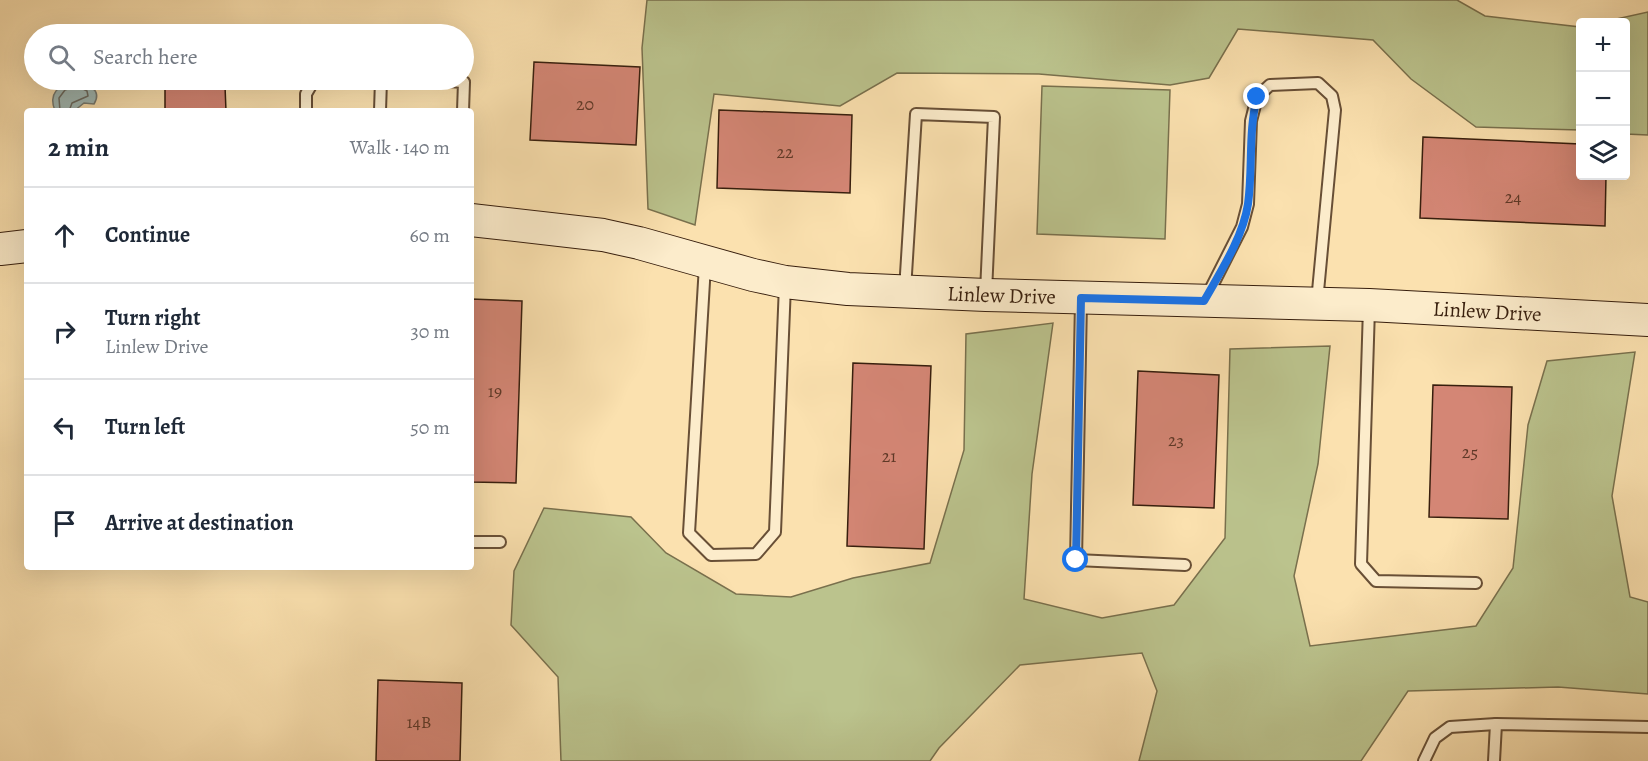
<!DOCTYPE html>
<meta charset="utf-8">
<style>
body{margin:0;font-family:Alegreya,serif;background:#f2f2f3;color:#1f2937}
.controls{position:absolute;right:18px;top:18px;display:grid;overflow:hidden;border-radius:6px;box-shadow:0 6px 24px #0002}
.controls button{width:54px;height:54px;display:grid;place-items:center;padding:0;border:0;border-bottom:2px solid #e0e1e3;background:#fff;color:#1f2937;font:30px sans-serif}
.stop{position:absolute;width:18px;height:18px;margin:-14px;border:4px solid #1a73e8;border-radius:50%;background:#fff}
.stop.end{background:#1a73e8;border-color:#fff;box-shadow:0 2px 6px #0008}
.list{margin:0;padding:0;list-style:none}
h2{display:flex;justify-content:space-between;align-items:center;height:78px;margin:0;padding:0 24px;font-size:26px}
h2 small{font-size:20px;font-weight:400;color:#747a83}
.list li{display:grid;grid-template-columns:39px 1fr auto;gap:18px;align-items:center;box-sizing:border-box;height:96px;padding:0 24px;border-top:2px solid #e0e1e3}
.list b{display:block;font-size:22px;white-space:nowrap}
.list p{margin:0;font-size:20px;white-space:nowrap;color:#747a83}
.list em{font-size:20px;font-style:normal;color:#747a83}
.icon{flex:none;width:33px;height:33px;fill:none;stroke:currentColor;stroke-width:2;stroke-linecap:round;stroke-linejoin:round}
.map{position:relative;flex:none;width:1648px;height:761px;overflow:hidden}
.search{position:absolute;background:#fff;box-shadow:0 6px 24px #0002;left:24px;top:24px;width:450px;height:66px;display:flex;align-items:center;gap:15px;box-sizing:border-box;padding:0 21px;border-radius:33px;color:#747a83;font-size:22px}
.panel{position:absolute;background:#fff;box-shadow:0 6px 24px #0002;left:24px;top:108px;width:450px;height:462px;border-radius:6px}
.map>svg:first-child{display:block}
</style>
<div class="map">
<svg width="1648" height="761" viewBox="0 0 1648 761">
<rect width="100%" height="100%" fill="#fbe1af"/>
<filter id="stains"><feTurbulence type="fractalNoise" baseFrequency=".00333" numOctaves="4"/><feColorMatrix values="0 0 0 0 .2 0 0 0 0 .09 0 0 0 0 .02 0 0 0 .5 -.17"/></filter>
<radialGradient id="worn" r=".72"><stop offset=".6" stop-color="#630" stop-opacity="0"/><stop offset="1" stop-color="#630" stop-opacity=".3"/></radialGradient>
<!-- green -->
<g fill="#bbc38d" stroke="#79704d" stroke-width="1.5">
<path d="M 647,0 L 1457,0 L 1485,16 L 1580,27 L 1580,130 L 1476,127 L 1411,79 L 1373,40 L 1238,29 L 1209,78 L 1170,85 L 1039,74 L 897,73 L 840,106 L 714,94 L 695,225 L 648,209 L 642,48 Z"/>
<path d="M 1648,12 L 1648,135 L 1626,134 L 1626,22 L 1603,22 Z"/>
<path d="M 1042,86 L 1170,90 L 1165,239 L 1037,234 Z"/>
<path d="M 1053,323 L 1032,474 L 1024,599 L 1102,618 L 1174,605 L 1225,538 L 1230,349 L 1330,346 L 1318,464 L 1294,576 L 1310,646 L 1476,626 L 1513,568 L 1528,425 L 1547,361 L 1635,352 L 1612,496 L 1630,597 L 1648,602 L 1648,694 L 1558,687 L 1408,691 L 1361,761 L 1139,761 L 1157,691 L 1142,653 L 1020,665 L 939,748 L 930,761 L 561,761 L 558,677 L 511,625 L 514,571 L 544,508 L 631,517 L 666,553 L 736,594 L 791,597 L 853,578 L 930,563 L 964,450 L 966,334 Z"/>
</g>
<!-- water -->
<path fill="#a3bbb6" stroke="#787c72" stroke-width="1.5" d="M 74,81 C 87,82 103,90 94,104 L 84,103 L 74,111 L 55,111 C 48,93 58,86 74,81 Z"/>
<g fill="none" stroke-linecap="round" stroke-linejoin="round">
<!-- shore -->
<path stroke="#6d6c62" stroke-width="1.5" d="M 60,111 L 59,98 L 65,90 L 77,86 L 87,91 L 88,96 L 72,103 L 69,111"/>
</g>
<!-- building -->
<g fill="#d48675" stroke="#371e0d" stroke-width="1.5">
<path d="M 534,62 L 640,67 L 636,145 L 530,140 Z"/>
<path d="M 165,86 L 225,86 L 226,111 L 165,111 Z"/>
<path d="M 719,110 L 852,115 L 850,193 L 717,188 Z"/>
<path d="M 1423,137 L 1580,144 L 1580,176 L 1606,176 L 1605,226 L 1420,218 Z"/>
<path d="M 471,299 L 522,301 L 516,483 L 471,482 Z"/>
<path d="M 853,363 L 931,366 L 924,549 L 847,546 Z"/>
<path d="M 1138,371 L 1219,375 L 1214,508 L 1133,505 Z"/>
<path d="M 1433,385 L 1512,387 L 1508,519 L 1429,517 Z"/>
<path d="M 378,680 L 462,683 L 460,761 L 376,761 Z"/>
</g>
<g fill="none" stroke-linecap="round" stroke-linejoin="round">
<!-- lane casing -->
<g stroke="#684f36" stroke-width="14">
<g id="lane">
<path d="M 430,80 L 464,82 L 463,111"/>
<path d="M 306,111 L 306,94 L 313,82 L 320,80"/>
<path d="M 380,111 L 381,80"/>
<path d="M 705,265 L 689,533 L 711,555 L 756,554 L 775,532 L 785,285"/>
<path d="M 905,290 L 916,114 L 994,117 L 986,292"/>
<path d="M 1206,298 L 1242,227 L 1248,204 L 1251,121 L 1257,97 L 1270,85 L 1318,83 L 1332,96 L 1335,110 L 1317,302"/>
<path d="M 1081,301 L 1076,560 L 1185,565"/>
<path d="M 1369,308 L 1361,564 L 1376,581 L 1476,583"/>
<path d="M 471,542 L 500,542"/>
<path d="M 1424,761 L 1435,738 L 1450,727 L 1496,724 L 1648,727"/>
<path d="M 1494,761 L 1496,724"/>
</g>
</g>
<!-- secondary casing -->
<g stroke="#371e0d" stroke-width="34">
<g id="secondary">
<path id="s1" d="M 471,220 L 603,235 L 639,243 L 753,275 L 785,282 L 848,289 L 986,295 L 1369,305 L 1648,320"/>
<path d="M 0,249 L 27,246"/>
</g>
</g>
<!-- lane -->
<use href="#lane" stroke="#fceccb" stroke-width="10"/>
<!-- secondary -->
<use href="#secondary" stroke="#fceccb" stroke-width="32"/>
</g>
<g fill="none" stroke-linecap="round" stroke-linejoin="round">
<!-- route -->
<path stroke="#1a73e8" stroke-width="8" d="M 1076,560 L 1081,298 L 1204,301 C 1221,271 1243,237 1248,204 C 1253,168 1248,133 1257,97"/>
</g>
<g text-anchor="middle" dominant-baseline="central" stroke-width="5" stroke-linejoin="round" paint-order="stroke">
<!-- number labels -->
<g font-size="18" fill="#5e3827">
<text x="585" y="104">20</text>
<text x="785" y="152">22</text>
<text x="1513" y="197">24</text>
<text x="495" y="391">19</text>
<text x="1176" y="440">23</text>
<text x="1470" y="452">25</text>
<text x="889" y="456">21</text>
<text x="419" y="722">14B</text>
</g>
<!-- street labels -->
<g font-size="21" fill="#371e0d" stroke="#fceccb">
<text stroke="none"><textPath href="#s1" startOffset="538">Linlew Drive</textPath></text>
<text stroke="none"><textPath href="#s1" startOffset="1024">Linlew Drive</textPath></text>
</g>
</g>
<rect width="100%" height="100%" filter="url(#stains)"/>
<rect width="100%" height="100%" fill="url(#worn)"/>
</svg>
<div class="controls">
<button>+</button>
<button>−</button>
<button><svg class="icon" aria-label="layers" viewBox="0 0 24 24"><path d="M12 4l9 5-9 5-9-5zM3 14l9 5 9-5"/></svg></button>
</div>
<div class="stop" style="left:1076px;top:560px"></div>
<div class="stop end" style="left:1257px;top:97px"></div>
<div class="search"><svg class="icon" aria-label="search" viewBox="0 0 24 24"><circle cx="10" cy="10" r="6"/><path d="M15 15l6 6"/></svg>Search here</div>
<section class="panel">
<h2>2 min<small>Walk · 140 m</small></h2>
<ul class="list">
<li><svg class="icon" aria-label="ahead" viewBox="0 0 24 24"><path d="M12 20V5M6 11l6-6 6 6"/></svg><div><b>Continue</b></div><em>60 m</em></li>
<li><svg class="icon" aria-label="right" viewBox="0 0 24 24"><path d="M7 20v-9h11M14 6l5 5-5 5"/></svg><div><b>Turn right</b><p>Linlew Drive</p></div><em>30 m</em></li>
<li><svg class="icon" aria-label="left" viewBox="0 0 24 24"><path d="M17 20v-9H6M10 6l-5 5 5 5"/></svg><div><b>Turn left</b></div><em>50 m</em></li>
<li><svg class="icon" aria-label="arrive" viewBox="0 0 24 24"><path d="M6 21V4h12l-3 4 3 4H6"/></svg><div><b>Arrive at destination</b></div></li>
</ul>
</section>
</div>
